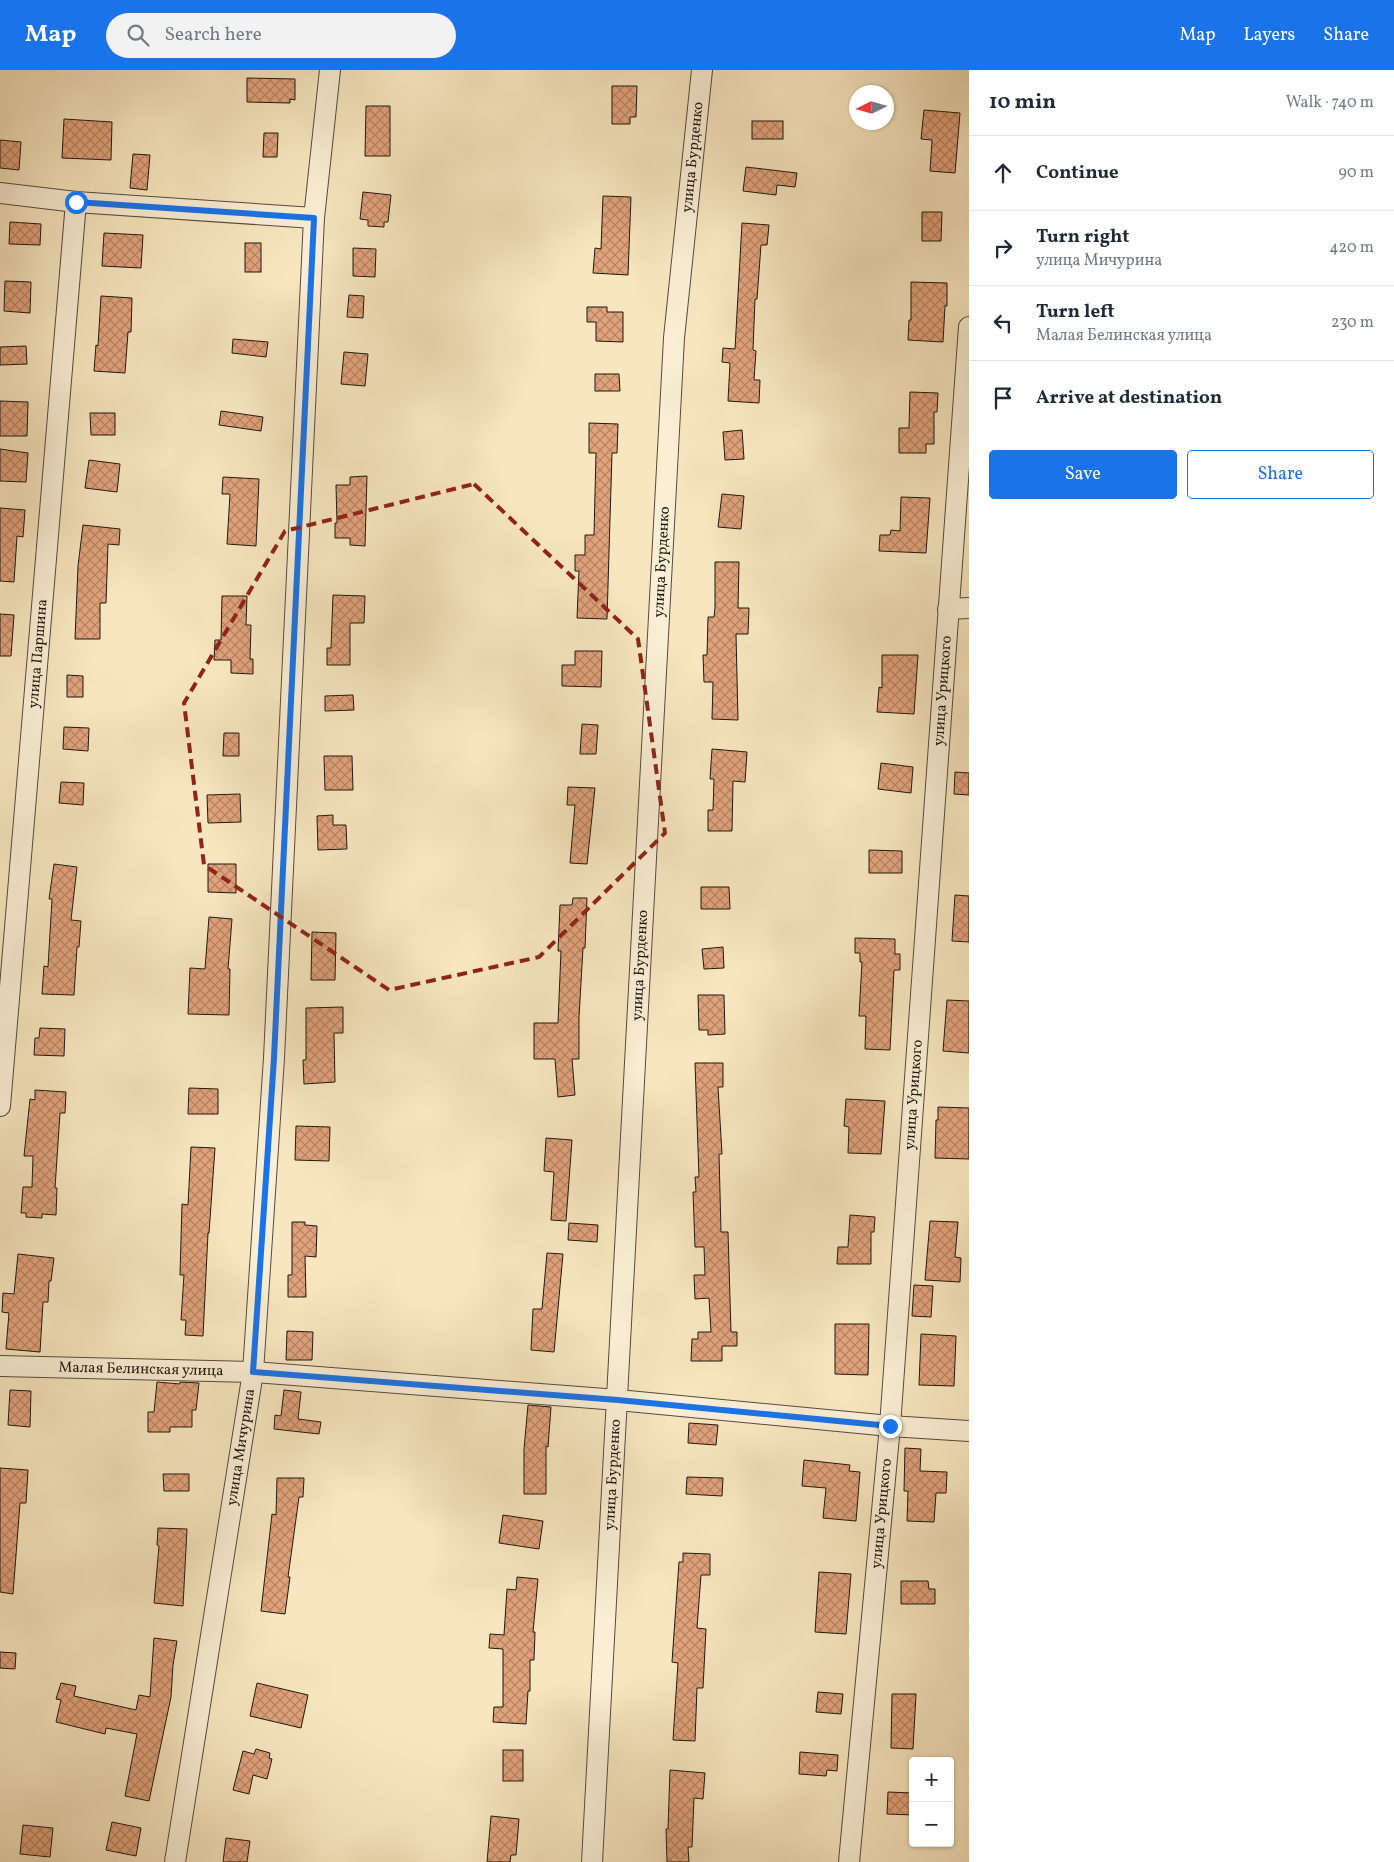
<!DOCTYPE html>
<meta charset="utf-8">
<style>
body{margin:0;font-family:Vollkorn,serif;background:#f2f2f3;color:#1f2937}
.controls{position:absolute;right:15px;bottom:15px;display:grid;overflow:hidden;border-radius:5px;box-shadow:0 1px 4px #0004}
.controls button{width:45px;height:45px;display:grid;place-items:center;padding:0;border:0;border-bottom:1px solid #e0e1e3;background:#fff;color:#1f2937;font:25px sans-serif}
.compass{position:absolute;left:849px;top:15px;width:45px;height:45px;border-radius:50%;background:#fff;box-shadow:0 1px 4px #0004;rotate:265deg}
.stop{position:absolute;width:15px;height:15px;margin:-11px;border:4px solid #1a73e8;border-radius:50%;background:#fff}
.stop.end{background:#1a73e8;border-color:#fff;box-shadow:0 1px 5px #0008}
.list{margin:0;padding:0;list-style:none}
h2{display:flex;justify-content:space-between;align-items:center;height:65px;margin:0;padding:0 20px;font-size:21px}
h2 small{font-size:16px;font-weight:400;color:#747a83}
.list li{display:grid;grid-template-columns:32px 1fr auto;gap:15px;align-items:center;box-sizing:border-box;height:75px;padding:0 20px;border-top:1px solid #e0e1e3}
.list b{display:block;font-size:19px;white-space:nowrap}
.list p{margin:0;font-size:16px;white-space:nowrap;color:#747a83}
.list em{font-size:16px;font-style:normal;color:#747a83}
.actions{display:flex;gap:10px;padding:15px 20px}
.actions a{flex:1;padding:11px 0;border:1px solid #1a73e8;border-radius:5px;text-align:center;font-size:18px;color:#1a73e8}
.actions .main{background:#1a73e8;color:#fff}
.icon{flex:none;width:28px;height:28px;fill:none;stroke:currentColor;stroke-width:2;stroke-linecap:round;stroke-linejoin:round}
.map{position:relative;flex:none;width:969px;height:1792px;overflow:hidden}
header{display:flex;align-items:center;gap:30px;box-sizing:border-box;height:70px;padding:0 25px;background:#1a73e8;color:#fff}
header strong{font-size:24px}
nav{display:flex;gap:28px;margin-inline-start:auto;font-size:18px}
.search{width:350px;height:45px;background:#f2f2f3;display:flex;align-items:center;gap:12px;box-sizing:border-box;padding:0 18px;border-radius:28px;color:#747a83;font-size:19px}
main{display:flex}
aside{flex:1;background:#fff}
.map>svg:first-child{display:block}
</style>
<header>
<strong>Map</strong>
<div class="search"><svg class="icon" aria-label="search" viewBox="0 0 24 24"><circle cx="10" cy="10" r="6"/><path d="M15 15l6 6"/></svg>Search here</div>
<nav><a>Map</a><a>Layers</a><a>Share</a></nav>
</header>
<main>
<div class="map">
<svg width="969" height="1792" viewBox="0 0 969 1792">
<defs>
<pattern id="building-cross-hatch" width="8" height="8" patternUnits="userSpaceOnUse" patternTransform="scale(1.25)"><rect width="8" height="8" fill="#e1a37c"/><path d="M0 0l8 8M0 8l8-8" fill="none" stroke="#b68464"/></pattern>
</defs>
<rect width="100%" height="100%" fill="#f7e6bf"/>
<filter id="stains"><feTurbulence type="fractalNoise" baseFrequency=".004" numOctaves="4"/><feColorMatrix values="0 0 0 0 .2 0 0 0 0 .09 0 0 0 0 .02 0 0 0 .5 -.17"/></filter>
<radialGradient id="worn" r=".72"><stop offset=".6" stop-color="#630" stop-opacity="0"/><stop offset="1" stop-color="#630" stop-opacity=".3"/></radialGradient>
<!-- building -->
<g fill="url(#building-cross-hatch)" stroke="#211710">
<path d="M 247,8 L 295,9 L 295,30 L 290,29 L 290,33 L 247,32 Z"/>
<path d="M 612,16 L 637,16 L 636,47 L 630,47 L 630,54 L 612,54 Z"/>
<path d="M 366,36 L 390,36 L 390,86 L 365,86 Z"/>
<path d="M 924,40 L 960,43 L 955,103 L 930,101 L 932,70 L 921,69 Z"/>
<path d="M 64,49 L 112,52 L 111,90 L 62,88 Z"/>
<rect x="752" y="51" width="31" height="18"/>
<path d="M 264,63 L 278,63 L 277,87 L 263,87 Z"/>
<path d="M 0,70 L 21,72 L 19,100 L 0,98 Z"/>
<path d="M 133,84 L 150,85 L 147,120 L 130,118 Z"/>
<path d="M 746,97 L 797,103 L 795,117 L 777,115 L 776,125 L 743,121 Z"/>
<path d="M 363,122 L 391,125 L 388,152 L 384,152 L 384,157 L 368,156 L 368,150 L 360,149 Z"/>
<path d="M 603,126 L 631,127 L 628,205 L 593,203 L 595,178 L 601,179 Z"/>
<path d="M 922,142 L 942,142 L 941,171 L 922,171 Z"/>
<path d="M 10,152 L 41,154 L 40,175 L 9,174 Z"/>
<path d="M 742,153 L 769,155 L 767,175 L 761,175 L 757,229 L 755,229 L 753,280 L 756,281 L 754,310 L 760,310 L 759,333 L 728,331 L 730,293 L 722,292 L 723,278 L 735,279 Z"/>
<path d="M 104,163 L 143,165 L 141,198 L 102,196 Z"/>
<rect x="245" y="173" width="16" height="29"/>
<path d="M 353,178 L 376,179 L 375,207 L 353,206 Z"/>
<path d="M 5,211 L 31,212 L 30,243 L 4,241 Z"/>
<path d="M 911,212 L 947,213 L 947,236 L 945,236 L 943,272 L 908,270 L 909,250 L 911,250 Z"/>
<path d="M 349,225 L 364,226 L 363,248 L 347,247 Z"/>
<path d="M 101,226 L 132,228 L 131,262 L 128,262 L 125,303 L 94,301 L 96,275 L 98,276 Z"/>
<path d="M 587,237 L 607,237 L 607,242 L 623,242 L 623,272 L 596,271 L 596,252 L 587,252 Z"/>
<path d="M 233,269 L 268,272 L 266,287 L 232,283 Z"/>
<path d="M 26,276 L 27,294 L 0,295 L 0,277 Z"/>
<path d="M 344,282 L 368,284 L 365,316 L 341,314 Z"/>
<path d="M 595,304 L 619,304 L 620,321 L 595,321 Z"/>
<path d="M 910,322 L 938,323 L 937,342 L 934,342 L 934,374 L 926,374 L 926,383 L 899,383 L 899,358 L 909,358 Z"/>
<path d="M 0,331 L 28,332 L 27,366 L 0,366 Z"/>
<path d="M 221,341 L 263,347 L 261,361 L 219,355 Z"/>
<path d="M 90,343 L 115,343 L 115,365 L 91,365 Z"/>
<path d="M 589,353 L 618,354 L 617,383 L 612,383 L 607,549 L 577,548 L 579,501 L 575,501 L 575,485 L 585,485 L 585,465 L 594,465 L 596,383 L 589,383 Z"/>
<path d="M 742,360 L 744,389 L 725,390 L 723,362 Z"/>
<path d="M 0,379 L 28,383 L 26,412 L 0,411 Z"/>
<path d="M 89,390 L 120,394 L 117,422 L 85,418 Z"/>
<path d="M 367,406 L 365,476 L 350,475 L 350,468 L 335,468 L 335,453 L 337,453 L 336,415 L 350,415 L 350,407 Z"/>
<path d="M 223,407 L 259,409 L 256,476 L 227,474 L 230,424 L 222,424 Z"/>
<path d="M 722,424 L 744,426 L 741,459 L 718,457 Z"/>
<path d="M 901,427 L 930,428 L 926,483 L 879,481 L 880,465 L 890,465 L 891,460 L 900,461 Z"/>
<path d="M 0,438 L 25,440 L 23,467 L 17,466 L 14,512 L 0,511 Z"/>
<path d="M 83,455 L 120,459 L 119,475 L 108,474 L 106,533 L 100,533 L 100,569 L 75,569 L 78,496 Z"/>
<path d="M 715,492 L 739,492 L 738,538 L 749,538 L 748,564 L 736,564 L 738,650 L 712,649 L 713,612 L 704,612 L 703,585 L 707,585 L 708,547 L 714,547 L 715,538 Z"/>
<path d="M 333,525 L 365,526 L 364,553 L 350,553 L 350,595 L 327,595 L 327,578 L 331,578 Z"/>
<path d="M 222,526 L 247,526 L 246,555 L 251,555 L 250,589 L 253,589 L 253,604 L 231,603 L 231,590 L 214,590 L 215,570 L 221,570 Z"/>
<path d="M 0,544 L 14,545 L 11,586 L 0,586 Z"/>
<path d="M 575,581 L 602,581 L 601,617 L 562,616 L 562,595 L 575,595 Z"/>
<path d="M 882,585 L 918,585 L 914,644 L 877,642 L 879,617 L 882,618 Z"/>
<path d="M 67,605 L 83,606 L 83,627 L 67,627 Z"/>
<path d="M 353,625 L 354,640 L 325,641 L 325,626 Z"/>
<path d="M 582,654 L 598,655 L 596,684 L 580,684 Z"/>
<path d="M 64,657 L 89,658 L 88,681 L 63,679 Z"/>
<path d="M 224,663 L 239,663 L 239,686 L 223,686 Z"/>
<path d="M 712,679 L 747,682 L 745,712 L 733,711 L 732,761 L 708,761 L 708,740 L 713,740 L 714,709 L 710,709 Z"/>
<path d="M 324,686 L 352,686 L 353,720 L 325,720 Z"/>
<path d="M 881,693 L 913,697 L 911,723 L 878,719 Z"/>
<path d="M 955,702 L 969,703 L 969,725 L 954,724 Z"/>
<path d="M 61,712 L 84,713 L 83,735 L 59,733 Z"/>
<path d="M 568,717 L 595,718 L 587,794 L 570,793 L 575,735 L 567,735 Z"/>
<path d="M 240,724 L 241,752 L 208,753 L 207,725 Z"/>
<path d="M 333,745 L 333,755 L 346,755 L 347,779 L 318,780 L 317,746 Z"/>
<path d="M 869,780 L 902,781 L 902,803 L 869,803 Z"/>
<path d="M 54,794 L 77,797 L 71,850 L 81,851 L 79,877 L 77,877 L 74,925 L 42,924 L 44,896 L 48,897 L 52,829 L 49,829 Z"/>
<path d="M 208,794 L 236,794 L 236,823 L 208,822 Z"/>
<path d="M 701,817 L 729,817 L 730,839 L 701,839 Z"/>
<path d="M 955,825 L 969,826 L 969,872 L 952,871 Z"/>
<path d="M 573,828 L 587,828 L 585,878 L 583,878 L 579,947 L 579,989 L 572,989 L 575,1025 L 558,1027 L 555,989 L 534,989 L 534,953 L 558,953 L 561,881 L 558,881 L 560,835 L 572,835 Z"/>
<path d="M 209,847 L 232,849 L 228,899 L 230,899 L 229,945 L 188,944 L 190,898 L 205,899 Z"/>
<path d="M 312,862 L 336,863 L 335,910 L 311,910 Z"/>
<path d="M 855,868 L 895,869 L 895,884 L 900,884 L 900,900 L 894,900 L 890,980 L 865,979 L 866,946 L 859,946 L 862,892 L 860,892 L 860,883 L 855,883 Z"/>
<path d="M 723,877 L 724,898 L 704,899 L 702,879 Z"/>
<path d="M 698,925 L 724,925 L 725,964 L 708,965 L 708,960 L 699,960 Z"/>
<path d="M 947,930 L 969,931 L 969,983 L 943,981 Z"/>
<path d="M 343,937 L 343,963 L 334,963 L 335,1012 L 304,1014 L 303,990 L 306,990 L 306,938 Z"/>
<path d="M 40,958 L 65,959 L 64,986 L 34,985 L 35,968 L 39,968 Z"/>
<path d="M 695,993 L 723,993 L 723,1017 L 718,1017 L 722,1084 L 719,1084 L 721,1162 L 728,1162 L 731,1262 L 737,1262 L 737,1276 L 722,1276 L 722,1291 L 691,1291 L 692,1269 L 698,1269 L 698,1262 L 711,1262 L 709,1228 L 695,1229 L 694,1205 L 705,1205 L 704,1177 L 695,1177 L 693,1122 L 696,1122 L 695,1107 L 699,1107 Z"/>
<path d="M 189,1018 L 218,1019 L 218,1044 L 188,1044 Z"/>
<path d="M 35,1020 L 66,1022 L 65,1043 L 60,1043 L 55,1118 L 57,1118 L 56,1145 L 42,1144 L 42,1148 L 26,1147 L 26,1143 L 21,1143 L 23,1117 L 32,1117 L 33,1086 L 24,1086 L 30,1029 L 35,1030 Z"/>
<path d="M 846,1029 L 885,1031 L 881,1084 L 848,1083 L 849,1057 L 844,1056 Z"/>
<path d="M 938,1037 L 969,1038 L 969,1089 L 935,1088 L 936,1050 L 938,1050 Z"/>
<path d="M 296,1056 L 330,1057 L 329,1091 L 295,1090 Z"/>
<path d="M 546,1068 L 572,1070 L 566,1151 L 551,1150 L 554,1102 L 544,1101 Z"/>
<path d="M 191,1077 L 215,1078 L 209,1163 L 208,1163 L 203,1266 L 185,1265 L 186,1250 L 181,1250 L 184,1205 L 180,1205 L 182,1134 L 188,1135 Z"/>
<path d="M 850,1145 L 875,1147 L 874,1162 L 871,1162 L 871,1194 L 837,1194 L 838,1177 L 848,1177 Z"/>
<path d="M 930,1151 L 958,1152 L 955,1187 L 961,1188 L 960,1212 L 925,1210 Z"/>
<path d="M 292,1152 L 305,1152 L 305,1155 L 317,1156 L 316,1187 L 305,1186 L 306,1227 L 288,1227 L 288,1205 L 292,1205 Z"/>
<path d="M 569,1153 L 598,1155 L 597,1172 L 568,1170 Z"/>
<path d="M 547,1183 L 563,1184 L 554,1282 L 531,1280 L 533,1239 L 542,1239 Z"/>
<path d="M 18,1184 L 54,1188 L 51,1211 L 49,1211 L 48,1232 L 43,1232 L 40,1282 L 6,1279 L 9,1243 L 2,1242 L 3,1223 L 14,1224 Z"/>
<path d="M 914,1215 L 933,1216 L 931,1247 L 912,1246 Z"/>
<path d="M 835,1254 L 869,1254 L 868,1305 L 835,1304 Z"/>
<path d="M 287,1261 L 313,1262 L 312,1290 L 286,1290 Z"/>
<path d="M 921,1264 L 956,1266 L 954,1316 L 919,1315 Z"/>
<path d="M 157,1312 L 180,1314 L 180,1312 L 199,1313 L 196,1340 L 192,1340 L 192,1357 L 170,1357 L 170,1362 L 148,1362 L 148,1342 L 154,1342 Z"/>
<path d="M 10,1320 L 31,1321 L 30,1357 L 8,1355 Z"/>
<path d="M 284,1320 L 301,1322 L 298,1349 L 321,1352 L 319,1364 L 274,1359 L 275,1345 L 281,1346 Z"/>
<path d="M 528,1335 L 551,1337 L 548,1377 L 546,1376 L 546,1424 L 524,1424 L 524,1379 Z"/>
<path d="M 689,1353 L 718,1355 L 716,1375 L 688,1373 Z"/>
<path d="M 905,1378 L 921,1379 L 920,1401 L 947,1402 L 946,1423 L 936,1423 L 934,1452 L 907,1451 L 908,1421 L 904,1421 Z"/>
<path d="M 804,1390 L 850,1395 L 849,1401 L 860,1402 L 856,1451 L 823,1448 L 826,1418 L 802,1416 Z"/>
<path d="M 0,1398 L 28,1400 L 26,1433 L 20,1433 L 13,1524 L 0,1522 Z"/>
<path d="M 163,1404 L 189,1404 L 189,1421 L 164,1421 Z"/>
<path d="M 687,1407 L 723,1408 L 722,1426 L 686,1424 Z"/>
<path d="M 277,1408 L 304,1408 L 303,1427 L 299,1427 L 288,1507 L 290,1507 L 285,1544 L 261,1541 L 272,1444 L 276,1445 Z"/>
<path d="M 503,1445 L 543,1451 L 539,1479 L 499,1473 Z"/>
<path d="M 158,1458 L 187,1459 L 183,1536 L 154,1533 L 159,1476 L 157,1475 Z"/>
<path d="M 683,1483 L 710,1484 L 710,1505 L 701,1505 L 697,1558 L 706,1559 L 703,1618 L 697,1618 L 695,1671 L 673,1670 L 678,1593 L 672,1592 L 679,1492 L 683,1492 Z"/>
<path d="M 819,1502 L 851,1504 L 846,1564 L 815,1562 Z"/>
<path d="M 517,1507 L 538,1509 L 533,1562 L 535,1562 L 534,1590 L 530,1590 L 530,1621 L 528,1621 L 526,1654 L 493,1652 L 494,1637 L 503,1637 L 503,1579 L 489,1578 L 490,1564 L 504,1565 L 507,1519 L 516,1520 Z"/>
<path d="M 901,1511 L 928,1511 L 929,1519 L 935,1519 L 935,1534 L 901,1534 Z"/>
<path d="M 154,1568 L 177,1571 L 173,1595 L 171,1627 L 149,1731 L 125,1726 L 137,1664 L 106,1658 L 105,1664 L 56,1652 L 61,1630 L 56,1629 L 61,1613 L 76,1616 L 74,1626 L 136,1640 L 139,1625 L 150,1627 Z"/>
<path d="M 0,1582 L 16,1583 L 15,1599 L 0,1598 Z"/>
<path d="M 257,1613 L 308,1625 L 301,1658 L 250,1646 Z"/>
<path d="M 818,1622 L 843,1624 L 841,1644 L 816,1642 Z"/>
<path d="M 892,1624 L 916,1624 L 913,1679 L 891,1678 Z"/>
<path d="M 256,1679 L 270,1683 L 269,1688 L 272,1689 L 267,1709 L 253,1705 L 249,1724 L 233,1720 L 243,1681 L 254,1684 Z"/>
<rect x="503" y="1680" width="20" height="31"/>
<path d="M 800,1682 L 838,1685 L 837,1701 L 827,1700 L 826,1706 L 799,1704 Z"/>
<path d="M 670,1700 L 705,1703 L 703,1729 L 694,1728 L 692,1777 L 688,1777 L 689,1792 L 667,1792 L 666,1759 L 668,1759 Z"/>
<path d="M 888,1722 L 912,1723 L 913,1745 L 887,1744 Z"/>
<path d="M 491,1746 L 519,1749 L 516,1785 L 511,1785 L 510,1792 L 487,1792 Z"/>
<path d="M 112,1752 L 141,1758 L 136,1786 L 106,1780 Z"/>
<path d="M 23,1755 L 53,1758 L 50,1787 L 20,1784 Z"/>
<path d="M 226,1768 L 250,1771 L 247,1792 L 223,1792 Z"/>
</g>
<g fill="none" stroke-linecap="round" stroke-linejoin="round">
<!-- street casing -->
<g stroke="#564b3c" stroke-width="22">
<g id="street">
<path d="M 0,123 L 76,132 L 314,148"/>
<path d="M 948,539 L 969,538"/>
<path id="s1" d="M 0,1036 L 76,132"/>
<path id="s2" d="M 0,1296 L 253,1302 L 618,1330 L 890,1356 L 969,1361"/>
<path id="s3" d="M 175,1792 L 253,1302 L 274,988 L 314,148 L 330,0"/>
<path id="s4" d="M 592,1792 L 674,268 L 702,0"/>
<path id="s5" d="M 849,1792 L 890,1356 L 969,257"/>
</g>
</g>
<!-- street -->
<use href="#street" stroke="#faefd5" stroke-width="20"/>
</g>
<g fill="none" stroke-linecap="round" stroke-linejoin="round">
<!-- route -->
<path stroke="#1a73e8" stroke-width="6" d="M 76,132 L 314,148 L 274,988 L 253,1302 L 618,1330 L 890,1356"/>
</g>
<!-- marked area -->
<path fill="none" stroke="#8f2418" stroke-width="4" stroke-dasharray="10 6" stroke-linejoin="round" d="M 474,414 L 638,569 L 665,763 L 539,887 L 389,920 L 204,795 L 184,633 L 285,461 Z"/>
<g text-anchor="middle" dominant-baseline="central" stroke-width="4" stroke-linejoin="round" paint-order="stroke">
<!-- street labels -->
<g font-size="15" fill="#211710" stroke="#faefd5">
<text stroke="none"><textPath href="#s4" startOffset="1708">улица Бурденко</textPath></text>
<text stroke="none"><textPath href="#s4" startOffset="1302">улица Бурденко</textPath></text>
<text stroke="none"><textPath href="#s1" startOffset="454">улица Паршина</textPath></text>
<text stroke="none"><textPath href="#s5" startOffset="1175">улица Урицкого</textPath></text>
<text stroke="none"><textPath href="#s4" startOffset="898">улица Бурденко</textPath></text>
<text stroke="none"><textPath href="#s5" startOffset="770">улица Урицкого</textPath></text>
<text stroke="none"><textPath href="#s2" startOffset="141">Малая Белинская улица</textPath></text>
<text stroke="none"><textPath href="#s3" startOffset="420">улица Мичурина</textPath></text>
<text stroke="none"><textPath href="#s4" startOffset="388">улица Бурденко</textPath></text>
<text stroke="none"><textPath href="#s5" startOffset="350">улица Урицкого</textPath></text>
</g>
</g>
<rect width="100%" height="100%" filter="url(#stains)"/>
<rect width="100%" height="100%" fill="url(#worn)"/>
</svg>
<div class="controls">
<button>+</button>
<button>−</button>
</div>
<svg class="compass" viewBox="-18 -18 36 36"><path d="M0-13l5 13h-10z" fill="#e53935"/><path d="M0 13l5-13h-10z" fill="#747a83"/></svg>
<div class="stop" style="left:76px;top:132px"></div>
<div class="stop end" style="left:890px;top:1356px"></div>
</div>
<aside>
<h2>10 min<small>Walk · 740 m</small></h2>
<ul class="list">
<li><svg class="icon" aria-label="ahead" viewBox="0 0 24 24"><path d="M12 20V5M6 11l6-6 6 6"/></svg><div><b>Continue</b></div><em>90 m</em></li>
<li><svg class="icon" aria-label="right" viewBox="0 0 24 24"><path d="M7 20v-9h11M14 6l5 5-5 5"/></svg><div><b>Turn right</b><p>улица Мичурина</p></div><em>420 m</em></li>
<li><svg class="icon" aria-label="left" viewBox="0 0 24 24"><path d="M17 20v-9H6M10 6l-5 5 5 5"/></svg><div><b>Turn left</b><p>Малая Белинская улица</p></div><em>230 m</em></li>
<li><svg class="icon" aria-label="arrive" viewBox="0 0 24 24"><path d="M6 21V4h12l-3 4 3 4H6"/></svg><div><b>Arrive at destination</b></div></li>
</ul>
<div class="actions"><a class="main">Save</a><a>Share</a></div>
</aside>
</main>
